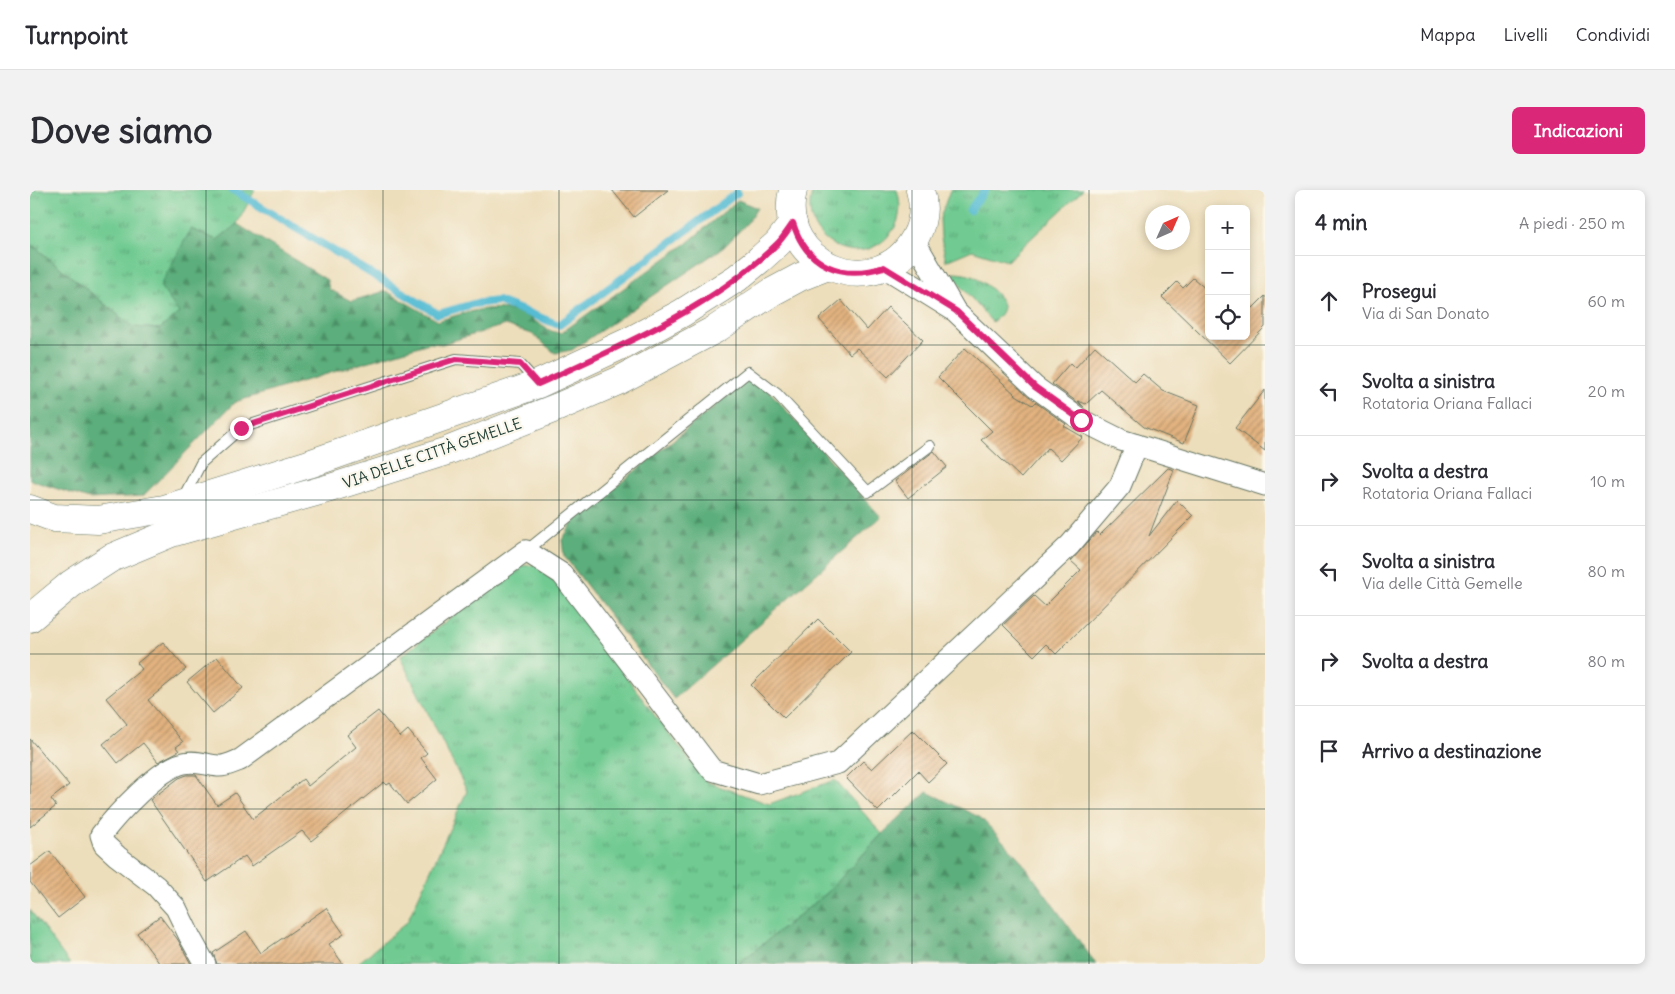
<!DOCTYPE html>
<html lang="it">
<meta charset="utf-8">
<style>
body{margin:0;font-family:Delius,sans-serif;background:#f2f2f3;color:#2b2b33}
.controls{position:absolute;right:15px;top:15px;display:grid;overflow:hidden;border-radius:8px;box-shadow:0 2px 8px #0003}
.controls button{width:45px;height:45px;display:grid;place-items:center;padding:0;border:0;border-bottom:1px solid #e1e1e2;background:#fff;color:#2b2b33;font:25px sans-serif}
.compass{position:absolute;left:1115px;top:15px;width:45px;height:45px;border-radius:50%;background:#fff;box-shadow:0 2px 8px #0003;rotate:45deg}
.stop{position:absolute;width:15px;height:15px;margin:-11px;border:4px solid #db2777;border-radius:50%;background:#fff}
.stop.end{background:#db2777;border-color:#fff;box-shadow:0 1px 5px #0008}
.list{margin:0;padding:0;list-style:none}
h2{display:flex;justify-content:space-between;align-items:center;height:65px;margin:0;padding:0 20px;font-size:21px}
h2 small{font-size:16px;font-weight:400;color:#7c7c81}
.list li{display:grid;grid-template-columns:32px 1fr auto;gap:15px;align-items:center;box-sizing:border-box;height:90px;padding:0 20px;border-top:1px solid #e1e1e2}
.list b{display:block;font-size:19px;white-space:nowrap}
.list p{margin:0;font-size:16px;white-space:nowrap;color:#7c7c81}
.list em{font-size:16px;font-style:normal;color:#7c7c81}
.icon{flex:none;width:28px;height:28px;fill:none;stroke:currentColor;stroke-width:2;stroke-linecap:round;stroke-linejoin:round}
.map{position:relative;flex:none;width:1235px;height:774px;overflow:hidden;border-radius:8px}
header{display:flex;align-items:center;gap:30px;box-sizing:border-box;height:70px;padding:0 25px;background:#fff;border-bottom:1px solid #e1e1e2}
header strong{font-size:24px}
nav{display:flex;gap:28px;margin-inline-start:auto;font-size:18px}
.intro{display:flex;align-items:center;justify-content:space-between;box-sizing:border-box;height:120px;padding:0 30px}
h1{margin:0;font-size:35px}
.button{padding:12px 22px;border-radius:8px;background:#db2777;color:#fff;font-size:18px;font-weight:700}
main{display:flex;gap:30px;padding:0 30px}
aside{flex:1;background:#fff;border-radius:8px;box-shadow:0 2px 8px #0003}
.map>svg:first-child{display:block}
</style>
<header>
<strong>Turnpoint</strong>
<nav><a>Mappa</a><a>Livelli</a><a>Condividi</a></nav>
</header>
<div class="intro"><h1>Dove siamo</h1><a class="button">Indicazioni</a></div>
<main>
<div class="map">
<svg width="1235" height="774" viewBox="0 0 1235 774">
<defs>
<pattern id="grass-tufts" width="24" height="20" patternUnits="userSpaceOnUse" patternTransform="scale(1.25)"><rect width="24" height="20" fill="#70ca91"/><path d="M3 7l-1-3M5 7V3M7 7l1-3M15 17l-1-3M17 17v-4M19 17l1-3" fill="none" stroke="#5ba577"/></pattern>
<pattern id="forest-firs" width="22" height="20" patternUnits="userSpaceOnUse" patternTransform="scale(1.25)"><rect width="22" height="20" fill="#5cae7b"/><path d="M5 1l3.5 6h-7zM16 11l3.5 6h-7z" fill="#4b8f66"/></pattern>
<pattern id="building-hatch" width="6" height="6" patternUnits="userSpaceOnUse" patternTransform="scale(1.25)"><rect width="6" height="6" fill="#e3b380"/><path d="M-1 1l2-2M0 6l6-6M5 7l2-2" fill="none" stroke="#b7936a"/></pattern>
</defs>
<rect width="100%" height="100%" fill="#fbf7ec"/>
<filter id="ink" filterUnits="userSpaceOnUse"><feTurbulence type="fractalNoise" baseFrequency=".02" numOctaves="2"/><feDisplacementMap in="SourceGraphic" scale="10" xChannelSelector="R" yChannelSelector="G"/><feConvolveMatrix kernelMatrix="1 2 1 2 8 2 1 2 1" color-interpolation-filters="sRGB"/></filter>
<filter id="wash" filterUnits="userSpaceOnUse"><feTurbulence type="fractalNoise" baseFrequency=".0096" numOctaves="4" result="noise"/><feDisplacementMap in="SourceGraphic" scale="20" xChannelSelector="R" yChannelSelector="G"/><feGaussianBlur stdDeviation="1.12" result="paint"/><feColorMatrix in="noise" values="0 0 0 0 0 0 0 0 0 0 0 0 0 0 0 0 0 1.4 0 .05"/><feComposite in="paint" operator="in"/></filter>
<g filter="url(#wash)">
<rect width="100%" height="100%" fill="#eddebb"/>
<!-- grass -->
<g fill="url(#grass-tufts)" stroke="#488462">
<path d="M 0,0 L 225,0 L 207,34 L 187,50 L 161,39 L 149,123 L 130,139 L 103,137 L 6,58 L 0,54 Z"/>
<path d="M 783,0 L 867,0 C 871,12 871,26 865,37 C 836,86 764,52 783,0 Z"/>
<path d="M 920,0 L 1053,0 L 977,71 L 942,60 L 916,71 L 911,48 L 910,28 Z"/>
<path d="M 924,83 C 929,83 934,84 939,85 C 949,88 972,105 973,116 C 973,123 967,128 962,132 L 924,88 Z"/>
<path d="M 507,375 L 531,397 L 625,526 L 677,592 L 739,614 L 805,590 L 852,644 L 797,703 L 708,774 L 327,774 L 377,732 L 437,601 L 370,467 L 487,376 Z"/>
<path d="M 0,720 L 40,774 L 0,774 Z"/>
</g>
<!-- forest -->
<g fill="url(#forest-firs)" stroke="#3e7658">
<path d="M 708,10 L 727,18 L 718,32 L 694,57 L 542,160 L 525,163 L 502,144 L 475,135 L 412,154 L 399,153 L 205,212 L 113,306 L 59,309 L 0,290 L 0,54 L 6,58 L 103,137 L 130,139 L 149,123 L 130,96 L 161,39 L 187,50 L 207,34 L 297,90 L 299,99 L 321,111 L 356,101 L 408,131 C 437,122 467,111 496,126 C 507,131 518,143 531,143 L 657,53 Z"/>
<path d="M 721,190 L 733,194 L 851,327 L 644,509 L 534,366 L 532,350 L 544,331 L 714,192 Z"/>
<path d="M 897,602 L 951,628 L 989,668 L 1066,774 L 708,774 L 797,703 L 852,644 Z"/>
</g>
<g fill="none" stroke-linecap="round" stroke-linejoin="round">
<!-- stream -->
<g stroke="#55bcd3" stroke-width="8">
<path d="M 203,0 L 408,124 L 443,114 L 468,111 L 529,135 L 707,3"/>
<path d="M 940,20 L 955,0"/>
</g>
</g>
<g id="blocks">
<!-- building -->
<g fill="url(#building-hatch)">
<path d="M 582,0 L 638,0 L 604,27 Z"/>
<path d="M 1163,88 L 1177,100 L 1179,98 L 1179,146 L 1216,146 L 1216,112 L 1223,118 L 1235,106 L 1235,137 L 1200,173 L 1132,107 L 1147,92 L 1153,98 Z"/>
<path d="M 811,110 L 837,140 L 858,117 L 893,150 L 858,187 L 827,158 L 820,164 L 789,129 Z"/>
<path d="M 1065,156 L 1105,192 L 1113,184 L 1133,201 L 1169,215 L 1154,253 L 1114,237 L 1071,200 L 1056,214 L 1048,211 L 1054,217 L 1022,194 L 1040,173 L 1045,178 Z"/>
<path d="M 935,158 L 986,205 L 1002,215 L 1005,212 L 1036,234 L 1034,236 L 1053,247 L 1031,270 L 1018,258 L 991,288 L 951,250 L 962,241 L 908,187 Z"/>
<path d="M 1235,200 L 1235,261 L 1205,238 Z"/>
<path d="M 904,261 L 917,277 L 878,308 L 865,291 Z"/>
<path d="M 1138,278 L 1144,280 L 1119,346 L 1147,310 L 1163,326 L 1026,464 L 1016,454 L 1004,466 L 973,435 L 1004,406 L 1015,416 L 1051,380 L 1041,371 L 1067,342 L 1070,345 Z"/>
<path d="M 788,429 L 821,462 L 754,528 L 721,495 Z"/>
<path d="M 133,452 L 156,479 L 118,510 L 153,552 L 146,557 L 149,561 L 128,572 L 113,553 L 88,573 L 73,554 L 97,534 L 76,508 L 112,479 L 107,473 Z"/>
<path d="M 187,467 L 213,498 L 183,523 L 157,492 Z"/>
<path d="M 348,521 L 370,547 L 378,540 L 397,563 L 391,568 L 407,589 L 377,614 L 360,593 L 357,595 L 354,592 L 281,651 L 272,641 L 222,676 L 215,666 L 177,692 L 120,610 L 149,588 L 157,585 L 166,585 L 187,615 L 205,603 L 223,629 L 273,589 L 278,596 L 326,557 L 317,545 Z"/>
<path d="M 883,540 L 917,574 L 898,592 L 888,581 L 848,621 L 816,588 L 833,571 L 842,579 Z"/>
<path d="M 0,549 L 39,595 L 21,609 L 26,616 L 0,637 Z"/>
<path d="M 20,661 L 55,707 L 28,728 L 0,692 L 0,676 Z"/>
<path d="M 296,718 L 314,744 L 299,754 L 313,774 L 187,774 L 183,763 L 216,741 L 231,763 Z"/>
<path d="M 130,726 L 148,750 L 161,774 L 130,774 L 107,743 Z"/>
</g>
</g>
</g>
<g filter="url(#ink)">
<use href="#blocks" fill-opacity="0" stroke="#677563" stroke-width="1"/>
<g fill="none" stroke-linecap="round" stroke-linejoin="round">
<!-- service casing -->
<g stroke="#677563" stroke-width="12">
<g id="service">
<path d="M 153,308 L 171,273 L 211,238 L 426,169 L 490,174 L 507,193"/>
<path d="M 496,361 L 718,182 L 747,204 L 838,302 L 900,256"/>
</g>
</g>
<!-- minor casing -->
<g stroke="#677563" stroke-width="23">
<g id="minor">
<path d="M 884,50 L 924,119"/>
<path d="M 854,77 L 925,121 L 1005,197 L 1051,230 L 1091,250 L 1235,295"/>
<path d="M 175,774 L 160,747 L 146,718 L 126,696 L 87,666 L 74,654 L 71,645 C 86,625 129,578 154,573 C 166,570 176,575 188,576 C 195,577 204,572 210,570 L 496,361 L 532,384 L 682,580 L 729,594 L 808,573 L 1040,355 L 1090,296 L 1107,255"/>
</g>
</g>
<!-- primary casing -->
<g stroke="#677563" stroke-width="29">
<g id="primary">
<path d="M 763,0 C 744,75 848,116 885,48 C 893,33 895,16 890,0"/>
<path d="M 0,319 L 24,328 L 68,330 L 134,319 L 279,274 L 508,194 L 598,152 L 652,123 L 707,88 L 729,70 L 748,53 L 763,33"/>
<path d="M 0,428 L 41,394 L 81,368 L 141,343 L 300,298 L 417,261 L 528,217 L 588,191 L 686,139 L 742,102 L 770,87 L 798,76"/>
</g>
</g>
<!-- service -->
<use href="#service" stroke="#fff" stroke-width="10"/>
<!-- minor -->
<use href="#minor" stroke="#fff" stroke-width="21"/>
<!-- primary -->
<use href="#primary" stroke="#fff" stroke-width="28"/>
</g>
</g>
<g fill="none" stroke-linecap="round" stroke-linejoin="round" filter="url(#ink)">
<!-- route -->
<path stroke="#db2777" stroke-width="6" d="M 211,238 L 426,169 L 490,174 L 508,194 C 589,157 682,118 747,54 C 753,48 758,40 763,33 C 777,77 812,90 854,77 L 926,121 L 1005,197 L 1051,230"/>
</g>
<!-- grid -->
<path fill="none" stroke="#1f3d34" stroke-width="1" stroke-opacity="0.55" d="M 176,0 L 176,774M 353,0 L 353,774M 529,0 L 529,774M 706,0 L 706,774M 882,0 L 882,774M 1059,0 L 1059,774M 0,155 L 1235,155M 0,310 L 1235,310M 0,464 L 1235,464M 0,619 L 1235,619"/>
<g text-anchor="middle" dominant-baseline="central" stroke-width="4.5" stroke-linejoin="round" paint-order="stroke">
<!-- street labels -->
<g font-size="15" fill="#1f3d34" stroke="#fbf7ec">
<text transform="translate(402 263) rotate(-19)">VIA DELLE CITTÀ GEMELLE</text>
</g>
</g>
</svg>
<div class="controls">
<button>+</button>
<button>−</button>
<button><svg class="icon" aria-label="locate" viewBox="0 0 24 24"><circle cx="12" cy="12" r="6"/><path d="M12 2v4M12 18v4M2 12h4M18 12h4"/></svg></button>
</div>
<svg class="compass" viewBox="-18 -18 36 36"><path d="M0-13l5 13h-10z" fill="#e53935"/><path d="M0 13l5-13h-10z" fill="#7c7c81"/></svg>
<div class="stop" style="left:1051px;top:230px"></div>
<div class="stop end" style="left:211px;top:238px"></div>
</div>
<aside>
<h2>4 min<small>A piedi · 250 m</small></h2>
<ul class="list">
<li><svg class="icon" aria-label="ahead" viewBox="0 0 24 24"><path d="M12 20V5M6 11l6-6 6 6"/></svg><div><b>Prosegui</b><p>Via di San Donato</p></div><em>60 m</em></li>
<li><svg class="icon" aria-label="left" viewBox="0 0 24 24"><path d="M17 20v-9H6M10 6l-5 5 5 5"/></svg><div><b>Svolta a sinistra</b><p>Rotatoria Oriana Fallaci</p></div><em>20 m</em></li>
<li><svg class="icon" aria-label="right" viewBox="0 0 24 24"><path d="M7 20v-9h11M14 6l5 5-5 5"/></svg><div><b>Svolta a destra</b><p>Rotatoria Oriana Fallaci</p></div><em>10 m</em></li>
<li><svg class="icon" aria-label="left" viewBox="0 0 24 24"><path d="M17 20v-9H6M10 6l-5 5 5 5"/></svg><div><b>Svolta a sinistra</b><p>Via delle Città Gemelle</p></div><em>80 m</em></li>
<li><svg class="icon" aria-label="right" viewBox="0 0 24 24"><path d="M7 20v-9h11M14 6l5 5-5 5"/></svg><div><b>Svolta a destra</b></div><em>80 m</em></li>
<li><svg class="icon" aria-label="arrive" viewBox="0 0 24 24"><path d="M6 21V4h12l-3 4 3 4H6"/></svg><div><b>Arrivo a destinazione</b></div></li>
</ul>
</aside>
</main>
